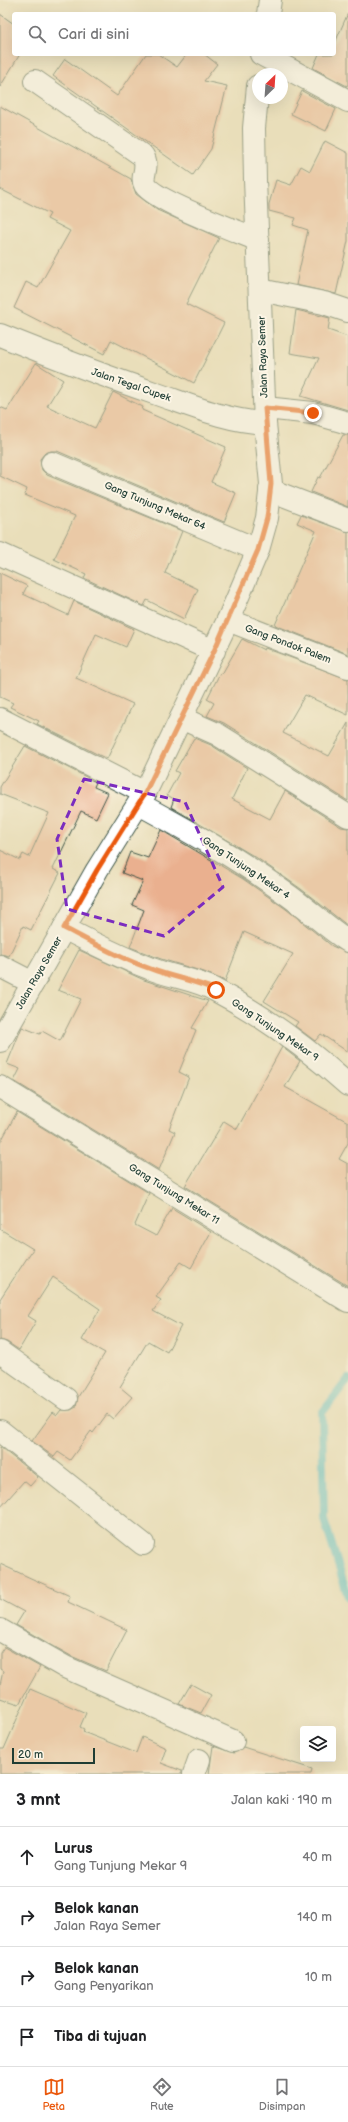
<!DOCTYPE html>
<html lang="id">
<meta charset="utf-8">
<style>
body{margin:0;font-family:"Balsamiq Sans",sans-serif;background:#f6f6f6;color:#202124}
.controls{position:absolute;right:12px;bottom:12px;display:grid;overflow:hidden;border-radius:4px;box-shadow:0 4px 16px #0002}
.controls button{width:36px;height:36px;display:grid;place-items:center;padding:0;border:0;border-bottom:1px solid #e0e0e0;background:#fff;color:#202124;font:20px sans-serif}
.compass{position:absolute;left:252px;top:68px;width:36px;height:36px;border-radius:50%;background:#fff;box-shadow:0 4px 16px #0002;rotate:25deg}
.scale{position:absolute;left:12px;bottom:10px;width:83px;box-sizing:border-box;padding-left:4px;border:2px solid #1f3d34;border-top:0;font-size:11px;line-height:14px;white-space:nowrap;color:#1f3d34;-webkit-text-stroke:3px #fcf5e5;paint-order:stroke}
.stop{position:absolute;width:12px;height:12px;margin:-9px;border:3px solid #ea580c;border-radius:50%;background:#fff}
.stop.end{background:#ea580c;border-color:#fff;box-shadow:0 1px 4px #0008}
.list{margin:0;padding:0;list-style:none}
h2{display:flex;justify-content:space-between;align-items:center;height:52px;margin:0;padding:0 16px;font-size:17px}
h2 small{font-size:13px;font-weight:400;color:#757577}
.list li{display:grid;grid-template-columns:26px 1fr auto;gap:12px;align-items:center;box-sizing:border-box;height:60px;padding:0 16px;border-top:1px solid #e0e0e0}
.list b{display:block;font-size:15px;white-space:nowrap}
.list p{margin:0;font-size:13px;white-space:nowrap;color:#757577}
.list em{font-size:13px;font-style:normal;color:#757577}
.icon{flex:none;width:22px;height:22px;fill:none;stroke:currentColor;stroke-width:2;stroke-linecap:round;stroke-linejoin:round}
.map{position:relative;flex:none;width:348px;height:1774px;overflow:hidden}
.search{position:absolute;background:#fff;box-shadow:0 4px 16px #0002;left:12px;right:12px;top:12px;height:44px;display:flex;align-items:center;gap:10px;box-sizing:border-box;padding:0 14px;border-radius:4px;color:#757577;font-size:15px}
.sheet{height:292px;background:#fff}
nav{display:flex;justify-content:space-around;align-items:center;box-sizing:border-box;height:56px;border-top:1px solid #e0e0e0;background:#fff;font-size:11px;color:#757577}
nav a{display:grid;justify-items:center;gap:2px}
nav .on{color:#ea580c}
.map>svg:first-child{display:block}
</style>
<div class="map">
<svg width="348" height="1774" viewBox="0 0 348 1774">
<rect width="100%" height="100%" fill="#fcf5e5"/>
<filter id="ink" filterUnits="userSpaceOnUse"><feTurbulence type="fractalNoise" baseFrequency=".025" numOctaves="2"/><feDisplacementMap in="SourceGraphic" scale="8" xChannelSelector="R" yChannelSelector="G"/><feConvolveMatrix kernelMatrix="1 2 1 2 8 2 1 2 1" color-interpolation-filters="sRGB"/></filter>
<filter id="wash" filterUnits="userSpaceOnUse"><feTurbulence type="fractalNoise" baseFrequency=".012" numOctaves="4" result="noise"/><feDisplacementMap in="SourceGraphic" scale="16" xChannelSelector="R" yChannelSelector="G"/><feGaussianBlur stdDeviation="0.9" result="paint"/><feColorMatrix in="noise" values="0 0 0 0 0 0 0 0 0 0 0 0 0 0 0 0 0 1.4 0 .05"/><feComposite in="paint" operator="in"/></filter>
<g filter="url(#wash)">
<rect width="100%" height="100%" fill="#e9deba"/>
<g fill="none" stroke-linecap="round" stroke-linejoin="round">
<!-- stream -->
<path stroke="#53c0cd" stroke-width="8" d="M 348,1379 L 322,1413 L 324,1519 L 348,1597"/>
</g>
<g id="blocks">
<!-- building -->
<g fill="#eab08f">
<path d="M 348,13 L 348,84 L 347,86 L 313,68 L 319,54 L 334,54 L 334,45 Z"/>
<path d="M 0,14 L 14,24 L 14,54 L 20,54 L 0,87 Z"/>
<path d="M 146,54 L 158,54 L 177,67 L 187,54 L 204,54 L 217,64 L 204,81 L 227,86 L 211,149 L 193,175 L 53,76 L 65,59 L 117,96 Z"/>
<path d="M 302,91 L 336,109 L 326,131 L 291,114 Z"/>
<path d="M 0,106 L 131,179 L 136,194 L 157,210 L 219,238 L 186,304 L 224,323 L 194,383 L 111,340 L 104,354 L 14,308 L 26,282 L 38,288 L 70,231 L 47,219 L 50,214 L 0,189 Z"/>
<path d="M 325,141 L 348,153 L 348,241 L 336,294 L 296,285 L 308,230 L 293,225 L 296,218 L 269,211 L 269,204 L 276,180 L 291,185 L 301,166 L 310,171 Z"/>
<path d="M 296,310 L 330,318 L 328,330 L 348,337 L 348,410 L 301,396 L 319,358 L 290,353 Z"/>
<path d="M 36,363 L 63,380 L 47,406 L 95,428 L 113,392 L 143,407 L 142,410 L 226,447 L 211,482 L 236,493 L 224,522 L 57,451 L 51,451 L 45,453 L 40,459 L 42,470 L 47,475 L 182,531 L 165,573 L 198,589 L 184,619 L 147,600 L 144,606 L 84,578 L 86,574 L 54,559 L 75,516 L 25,495 L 27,489 L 0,476 L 0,407 L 7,410 Z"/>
<path d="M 343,435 L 348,435 L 348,507 L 311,492 L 318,477 L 320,478 Z"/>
<path d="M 301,515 L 348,532 L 348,654 L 275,625 L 316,531 L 297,523 Z"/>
<path d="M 0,573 L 27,586 L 23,594 L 68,615 L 74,601 L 134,629 L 126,647 L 96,634 L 76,678 L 133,704 L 107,759 L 37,724 L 39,721 L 10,707 L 13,703 L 0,697 Z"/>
<path d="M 242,639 L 264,650 L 265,648 L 348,679 L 348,715 L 305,695 L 283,733 L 329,756 L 348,723 L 348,801 L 224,723 L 207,716 L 214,703 L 207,699 L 220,673 L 222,674 Z"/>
<path d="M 194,738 L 211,745 L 247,768 L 232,799 L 270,819 L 285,791 L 341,827 L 348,828 L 348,926 L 301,889 L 257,858 L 171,807 L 174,799 L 167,795 L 179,773 L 175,771 Z"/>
<path d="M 25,746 L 96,782 L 94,787 L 108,793 L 96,818 L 81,811 L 53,869 L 60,873 L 31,930 L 23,926 L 9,956 L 0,954 L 0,850 L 20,860 L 23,854 L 29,857 L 49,813 L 0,794 L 0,787 Z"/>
<path d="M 161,830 L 243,879 L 286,909 L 332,946 L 348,953 L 348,1052 L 321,1034 L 315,1041 L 295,1026 L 298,1022 L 264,1001 L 293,954 L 244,932 L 225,981 L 204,972 L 161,959 L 130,947 L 144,910 L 132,905 L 143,881 L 122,873 L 130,852 L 148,858 Z"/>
<path d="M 79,950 L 144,980 L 208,1001 L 192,1028 L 196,1030 L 179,1072 L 189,1077 L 169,1129 L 175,1132 L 159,1170 L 14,1081 L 20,1069 L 7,1064 L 22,1027 L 40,1034 L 42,1031 L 60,1041 L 81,999 L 58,990 Z"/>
<path d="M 282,1047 L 300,1061 L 285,1087 L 348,1122 L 348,1143 L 339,1159 L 348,1164 L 348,1286 L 185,1186 L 224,1121 L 237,1129 Z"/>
<path d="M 17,1112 L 149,1193 L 135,1225 L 156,1236 L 172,1208 L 211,1232 L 191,1268 L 181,1262 L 156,1297 L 161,1300 L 153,1311 L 181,1326 L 167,1352 L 148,1341 L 120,1387 L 132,1397 L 113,1419 L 107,1414 L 93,1433 L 91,1431 L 70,1460 L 58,1452 L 54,1457 L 32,1441 L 53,1412 L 57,1415 L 61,1410 L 71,1410 L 76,1407 L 78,1397 L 105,1353 L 82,1340 L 100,1309 L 53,1277 L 28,1316 L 36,1321 L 19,1350 L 7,1342 L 0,1340 L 0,1299 L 33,1249 L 0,1229 L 0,1143 Z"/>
<path d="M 0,1447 L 38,1477 L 30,1486 L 24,1481 L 0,1508 Z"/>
<path d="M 0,1564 L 70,1596 L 68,1602 L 127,1630 L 106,1671 L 71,1656 L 16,1625 L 24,1612 L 0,1599 Z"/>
<path d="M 4,1647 L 40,1667 L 19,1704 L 0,1698 L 0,1685 L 3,1671 L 0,1669 L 0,1653 Z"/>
<path d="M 191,1684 L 211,1695 L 201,1713 L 179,1704 Z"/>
<path d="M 30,1689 L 86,1713 L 80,1727 L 84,1729 L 83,1732 L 136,1753 L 142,1737 L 166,1748 L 161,1763 L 182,1771 L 182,1774 L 0,1774 L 0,1749 L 4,1749 Z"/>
<path d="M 213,1746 L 234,1753 L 243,1747 L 312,1769 L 311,1774 L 209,1774 Z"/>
</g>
</g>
</g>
<g filter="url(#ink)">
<use href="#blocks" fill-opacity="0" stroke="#3d5548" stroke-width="1"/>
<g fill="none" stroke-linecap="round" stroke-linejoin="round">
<!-- minor casing -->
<g stroke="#3d5548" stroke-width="24">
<g id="minor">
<path d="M 268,14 L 270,0"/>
<path d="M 261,54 L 348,101"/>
<path d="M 35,81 L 143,156 C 150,168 140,176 145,185 C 155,201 237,231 258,240"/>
<path d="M 260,290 L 324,303 L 348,311"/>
<path d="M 0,335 C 52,356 104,376 157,394 C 192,406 227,421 265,423"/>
<path d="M 265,408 L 313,413 L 348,423"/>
<path d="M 52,463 L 258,550"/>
<path d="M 270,490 L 348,520"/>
<path d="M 0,554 L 214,651"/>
<path d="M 228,620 L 348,667"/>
<path d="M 181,718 L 217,734 L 348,816"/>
<path d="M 0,719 L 145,793"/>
<path d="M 139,804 C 189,831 239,859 285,893 C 307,908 326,927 348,941"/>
<path d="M 64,928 C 92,943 120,957 149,968 C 171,977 195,979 215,990 C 263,1015 308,1049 348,1085"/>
<path d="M 0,966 L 33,983"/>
<path d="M 0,1041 L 97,870 L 145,793 L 228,620 L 258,550 L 267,518 L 271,484 L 265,423 L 255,180 L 254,128 L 258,86"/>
<path d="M 0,1087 L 348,1301"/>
<path d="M 0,1352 L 66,1399"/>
<path d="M 0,1431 L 143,1544"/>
<path d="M 0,1630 L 65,1667 L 233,1741"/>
<path d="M 194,1774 L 199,1760"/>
</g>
</g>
<!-- minor -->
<use href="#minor" stroke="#fff" stroke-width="22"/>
</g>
</g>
<g fill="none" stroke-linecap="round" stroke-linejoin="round" filter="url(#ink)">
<!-- route -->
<path stroke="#ea580c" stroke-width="5" d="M 216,990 C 195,981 172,977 151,969 C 121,959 93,943 64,928 L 97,870 L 145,793 L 214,651 L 258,550 L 267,518 L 271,484 L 265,408 L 313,413"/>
</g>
<!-- marked area -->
<path d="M0 0H348V1774H0ZM 84,779 L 185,802 L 223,887 L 164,936 L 67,909 L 57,839 Z" fill="#e9deba" fill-opacity=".55" fill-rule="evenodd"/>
<path fill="none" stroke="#7b2cbf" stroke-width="3" stroke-dasharray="8 5" stroke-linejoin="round" d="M 84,779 L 185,802 L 223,887 L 164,936 L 67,909 L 57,839 Z"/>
<g text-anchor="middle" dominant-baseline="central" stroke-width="4" stroke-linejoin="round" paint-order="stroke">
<!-- street labels -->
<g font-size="10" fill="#1f3d34" stroke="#fcf5e5">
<text transform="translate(263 357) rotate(-92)">Jalan Raya Semer</text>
<text transform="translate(131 385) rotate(19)">Jalan Tegal Cupek</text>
<text transform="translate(155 506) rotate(23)">Gang Tunjung Mekar 64</text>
<text transform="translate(288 644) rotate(21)">Gang Pondok Palem</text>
<text transform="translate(246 868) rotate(34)">Gang Tunjung Mekar 4</text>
<text transform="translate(39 973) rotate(-60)">Jalan Raya Semer</text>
<text transform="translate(275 1030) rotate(34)">Gang Tunjung Mekar 9</text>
<text transform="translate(174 1194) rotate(32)">Gang Tunjung Mekar 11</text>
</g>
</g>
</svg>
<div class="controls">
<button><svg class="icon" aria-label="layers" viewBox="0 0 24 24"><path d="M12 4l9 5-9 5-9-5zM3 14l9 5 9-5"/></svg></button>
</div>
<svg class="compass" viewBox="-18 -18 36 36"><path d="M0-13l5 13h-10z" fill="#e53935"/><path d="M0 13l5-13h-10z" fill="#757577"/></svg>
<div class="scale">20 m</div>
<div class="stop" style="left:216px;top:990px"></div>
<div class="stop end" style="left:313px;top:413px"></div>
<div class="search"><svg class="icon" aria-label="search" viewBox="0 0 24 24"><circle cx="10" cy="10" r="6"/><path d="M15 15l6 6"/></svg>Cari di sini</div>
</div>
<section class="sheet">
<h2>3 mnt<small>Jalan kaki · 190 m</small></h2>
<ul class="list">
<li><svg class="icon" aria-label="ahead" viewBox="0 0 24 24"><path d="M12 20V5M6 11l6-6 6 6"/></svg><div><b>Lurus</b><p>Gang Tunjung Mekar 9</p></div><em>40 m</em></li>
<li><svg class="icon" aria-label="right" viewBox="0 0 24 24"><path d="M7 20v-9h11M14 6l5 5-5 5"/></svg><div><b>Belok kanan</b><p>Jalan Raya Semer</p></div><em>140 m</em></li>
<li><svg class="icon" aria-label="right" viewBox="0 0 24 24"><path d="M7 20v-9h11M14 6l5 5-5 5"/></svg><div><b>Belok kanan</b><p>Gang Penyarikan</p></div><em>10 m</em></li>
<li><svg class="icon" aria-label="arrive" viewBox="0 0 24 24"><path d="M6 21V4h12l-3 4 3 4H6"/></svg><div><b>Tiba di tujuan</b></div></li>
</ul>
</section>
<nav>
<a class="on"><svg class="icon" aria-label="map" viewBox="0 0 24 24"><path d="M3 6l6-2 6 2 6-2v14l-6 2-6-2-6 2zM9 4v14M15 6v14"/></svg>Peta</a>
<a><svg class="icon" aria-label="directions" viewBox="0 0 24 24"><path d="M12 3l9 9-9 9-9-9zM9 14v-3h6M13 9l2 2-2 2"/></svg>Rute</a>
<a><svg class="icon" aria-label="saved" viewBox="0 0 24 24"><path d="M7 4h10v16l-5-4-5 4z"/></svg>Disimpan</a>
</nav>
